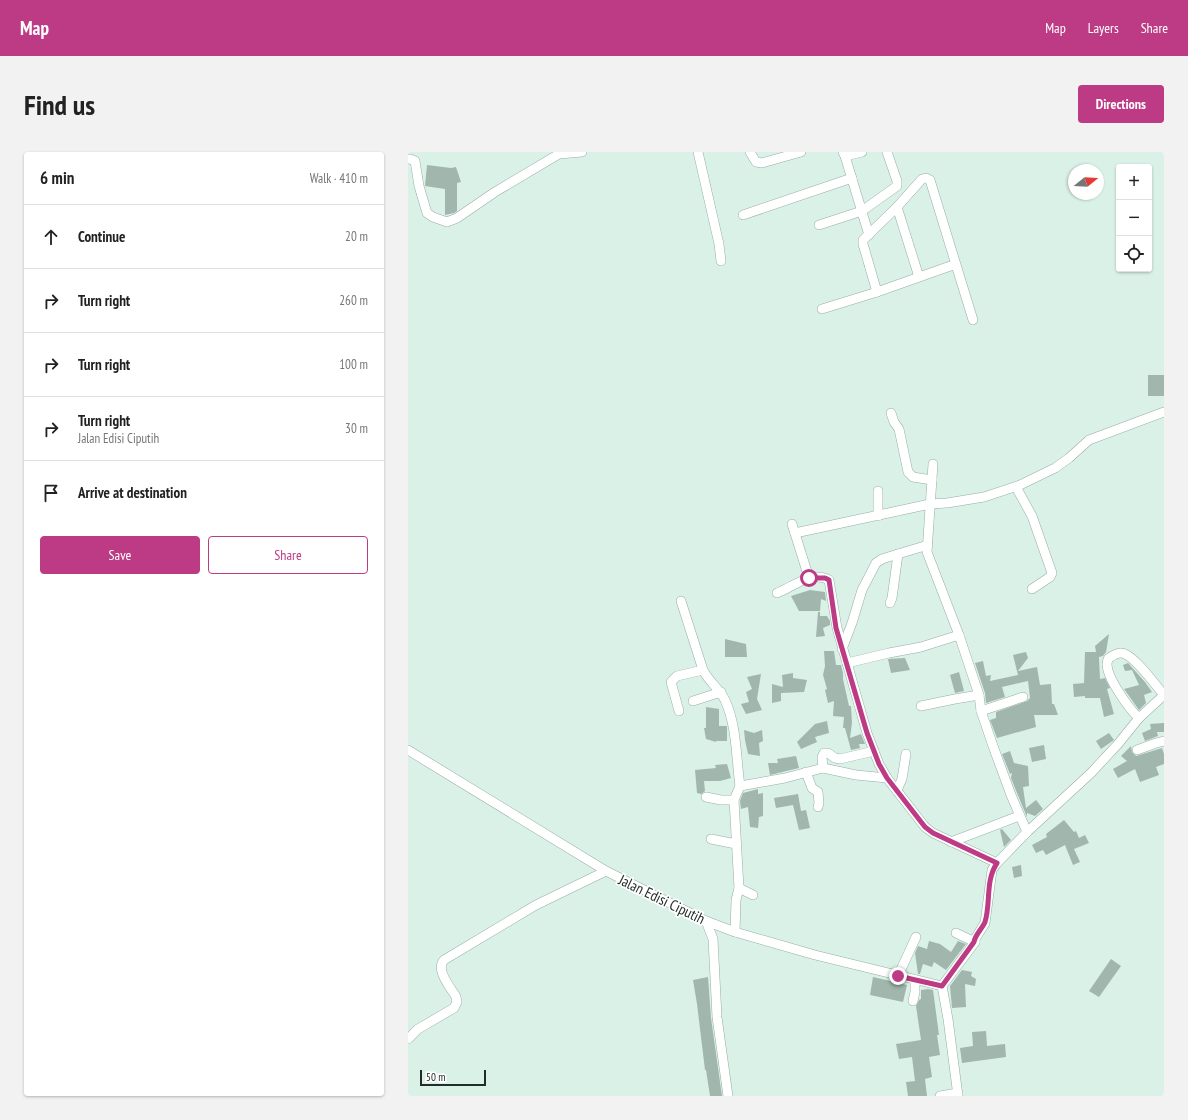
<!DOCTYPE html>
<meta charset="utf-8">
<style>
body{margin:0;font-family:"PT Sans Narrow",sans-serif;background:#f2f2f2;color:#222}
.controls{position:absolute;right:12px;top:12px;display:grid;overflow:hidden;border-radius:4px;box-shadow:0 1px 3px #0004}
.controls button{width:36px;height:36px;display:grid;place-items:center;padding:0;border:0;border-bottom:1px solid #e0e0e0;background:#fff;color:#222;font:20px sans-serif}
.compass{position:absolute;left:660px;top:12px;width:36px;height:36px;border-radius:50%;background:#fff;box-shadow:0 1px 3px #0004;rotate:72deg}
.scale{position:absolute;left:12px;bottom:10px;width:66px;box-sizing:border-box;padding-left:4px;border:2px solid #232c29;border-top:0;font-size:11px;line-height:14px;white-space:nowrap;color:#232c29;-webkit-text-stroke:3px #fff;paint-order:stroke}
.stop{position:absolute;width:12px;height:12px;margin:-9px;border:3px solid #bd3b84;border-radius:50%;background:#fff}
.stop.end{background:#bd3b84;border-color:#fff;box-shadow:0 1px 4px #0008}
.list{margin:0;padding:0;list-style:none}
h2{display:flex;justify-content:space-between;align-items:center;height:52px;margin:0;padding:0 16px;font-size:17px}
h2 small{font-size:13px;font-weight:400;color:#767676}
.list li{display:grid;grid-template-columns:26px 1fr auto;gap:12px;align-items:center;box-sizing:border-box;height:64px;padding:0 16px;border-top:1px solid #e0e0e0}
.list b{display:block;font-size:15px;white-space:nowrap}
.list p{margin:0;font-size:13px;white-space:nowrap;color:#767676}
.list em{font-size:13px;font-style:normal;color:#767676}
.actions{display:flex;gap:8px;padding:12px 16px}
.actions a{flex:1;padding:9px 0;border:1px solid #bd3b84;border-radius:4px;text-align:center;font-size:14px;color:#bd3b84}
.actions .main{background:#bd3b84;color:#fff}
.icon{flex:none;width:22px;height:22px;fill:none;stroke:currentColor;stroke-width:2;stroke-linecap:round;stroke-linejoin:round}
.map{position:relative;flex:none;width:756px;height:944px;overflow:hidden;border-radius:4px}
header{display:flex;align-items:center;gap:24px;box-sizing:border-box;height:56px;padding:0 20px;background:#bd3b84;color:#fff}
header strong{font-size:19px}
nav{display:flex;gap:22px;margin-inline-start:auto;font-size:14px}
.intro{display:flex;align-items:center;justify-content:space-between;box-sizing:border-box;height:96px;padding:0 24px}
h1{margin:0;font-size:28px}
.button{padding:10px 18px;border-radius:4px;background:#bd3b84;color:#fff;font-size:14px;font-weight:700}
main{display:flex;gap:24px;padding:0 24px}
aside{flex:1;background:#fff;border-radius:4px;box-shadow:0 1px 3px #0004}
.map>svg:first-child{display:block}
</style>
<header>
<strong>Map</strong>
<nav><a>Map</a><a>Layers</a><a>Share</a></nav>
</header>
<div class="intro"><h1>Find us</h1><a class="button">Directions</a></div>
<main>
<aside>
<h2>6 min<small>Walk · 410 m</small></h2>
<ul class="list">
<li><svg class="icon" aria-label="ahead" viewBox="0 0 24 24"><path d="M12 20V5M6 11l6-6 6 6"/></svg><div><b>Continue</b></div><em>20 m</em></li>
<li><svg class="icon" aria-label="right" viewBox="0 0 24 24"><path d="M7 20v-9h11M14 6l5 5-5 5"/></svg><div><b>Turn right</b></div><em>260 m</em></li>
<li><svg class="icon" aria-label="right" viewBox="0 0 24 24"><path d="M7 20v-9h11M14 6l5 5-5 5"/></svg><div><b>Turn right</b></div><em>100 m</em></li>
<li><svg class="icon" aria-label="right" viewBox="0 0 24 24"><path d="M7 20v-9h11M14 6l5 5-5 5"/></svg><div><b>Turn right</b><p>Jalan Edisi Ciputih</p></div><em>30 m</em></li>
<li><svg class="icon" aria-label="arrive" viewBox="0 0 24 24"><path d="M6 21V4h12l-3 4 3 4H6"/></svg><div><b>Arrive at destination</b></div></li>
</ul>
<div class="actions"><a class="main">Save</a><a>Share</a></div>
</aside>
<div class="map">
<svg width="756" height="944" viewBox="0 0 756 944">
<rect width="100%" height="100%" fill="#daf1e8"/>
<!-- building -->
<g fill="#a1b7ae">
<path d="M 19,13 L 43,16 L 48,15 L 53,30 L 49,31 L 49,59 L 46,61 L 37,63 L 37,37 L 17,34 Z"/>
<rect x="740" y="223" width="16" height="21"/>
<path d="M 402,438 L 417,440 L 418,449 L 413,447 L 412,459 L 391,459 L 383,444 Z"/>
<path d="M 410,460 L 412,460 L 412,464 L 419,464 L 422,469 L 422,473 L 415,476 L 417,484 L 408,485 Z"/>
<path d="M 701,482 L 698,500 L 695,504 L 691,505 L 692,527 L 697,526 L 702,536 L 699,537 L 706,562 L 696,565 L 692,546 L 677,546 L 677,544 L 666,545 L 665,532 L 676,531 L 677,500 L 688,500 L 687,494 Z"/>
<path d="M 317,487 L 338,492 L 339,505 L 317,505 Z"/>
<path d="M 416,499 L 426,499 L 428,513 L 433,513 L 435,521 L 435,527 L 441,554 L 443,554 L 444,571 L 442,586 L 453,582 L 457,592 L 451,592 L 452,596 L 443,598 L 437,576 L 435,576 L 436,565 L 425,564 L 426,549 L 420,551 L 417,538 L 419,537 L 415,523 L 417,514 Z"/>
<path d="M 618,500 L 620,506 L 610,519 L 629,515 L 632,533 L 643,532 L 644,552 L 646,552 L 650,563 L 626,563 L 628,575 L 589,586 L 582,568 L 588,566 L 588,560 L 619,549 L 622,546 L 620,529 L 594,535 L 597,545 L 578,551 L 577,541 L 567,511 L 575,509 L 578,524 L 583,523 L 582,529 L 610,523 L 605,503 Z"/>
<path d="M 497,506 L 502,518 L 483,521 L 480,507 Z"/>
<path d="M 720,511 L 737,530 L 744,540 L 736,543 L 738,551 L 731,558 L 716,537 L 731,533 L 724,518 L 717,519 L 715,513 Z"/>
<path d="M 551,520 L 556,539 L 547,541 L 542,523 Z"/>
<path d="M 385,521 L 385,526 L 399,528 L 396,540 L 373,541 L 373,549 L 364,551 L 364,532 L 375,535 L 374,523 Z"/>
<path d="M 353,522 L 349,547 L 354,558 L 338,562 L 333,552 L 341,550 L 338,540 L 344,537 L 339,525 Z"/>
<path d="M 298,555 L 311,557 L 311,574 L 319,574 L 319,589 L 308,589 L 308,590 L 298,587 L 296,576 L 298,576 Z"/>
<path d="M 419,569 L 421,581 L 407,585 L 409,590 L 393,597 L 389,590 L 407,572 Z"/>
<path d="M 756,571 L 756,580 L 749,580 L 750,584 L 737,589 L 734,581 L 743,577 L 742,572 Z"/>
<path d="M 336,578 L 346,581 L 354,578 L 355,589 L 351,591 L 352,604 L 340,602 L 337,588 Z"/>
<path d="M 701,581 L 706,588 L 693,597 L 688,589 Z"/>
<path d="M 636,593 L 638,607 L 624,610 L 621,596 Z"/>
<path d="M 723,594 L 724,600 L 728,604 L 754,596 L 756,602 L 756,612 L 748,615 L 751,623 L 732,630 L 727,617 L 710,626 L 705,617 L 719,609 L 713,604 Z"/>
<path d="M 602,599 L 606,611 L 620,614 L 621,634 L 615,635 L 618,656 L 628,648 L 635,657 L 627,664 L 619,661 L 619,665 L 609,641 L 603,626 L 604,621 L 602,622 L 594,602 Z"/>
<path d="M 388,604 L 391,616 L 362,623 L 360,611 L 370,611 L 369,607 Z"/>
<path d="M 319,612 L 323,626 L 312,629 L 296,629 L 297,639 L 293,642 L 289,641 L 287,618 L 308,616 L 307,613 Z"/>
<path d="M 350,637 L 350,642 L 355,641 L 355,664 L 351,665 L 350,676 L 342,675 L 340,655 L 333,657 L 332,649 L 335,641 Z"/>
<path d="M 390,642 L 393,659 L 398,658 L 402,676 L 391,678 L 385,653 L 368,656 L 366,646 Z"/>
<path d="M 656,668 L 666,680 L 668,679 L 671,686 L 677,683 L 681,691 L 666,697 L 672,710 L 665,713 L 657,693 L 638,703 L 635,698 L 628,701 L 624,693 L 639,685 L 638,682 Z"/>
<path d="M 594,677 L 603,688 L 596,695 L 592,678 Z"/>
<path d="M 613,713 L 614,724 L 606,726 L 604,715 Z"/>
<path d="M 521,789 L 532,792 L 543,800 L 550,789 L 558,792 L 538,818 L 526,810 L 524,815 L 515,812 L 512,822 L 510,822 L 507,801 L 510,794 L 519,797 Z"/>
<path d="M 703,807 L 713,814 L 691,845 L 681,839 Z"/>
<path d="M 554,818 L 564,820 L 563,824 L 568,827 L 567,834 L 557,832 L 558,855 L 544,856 L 542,834 Z"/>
<path d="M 300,825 L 303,866 L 314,944 L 302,944 L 298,918 L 297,918 L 289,852 L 285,828 Z"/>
<path d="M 465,825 L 499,833 L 495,850 L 462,843 Z"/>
<path d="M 520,837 L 525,838 L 531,883 L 529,883 L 532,903 L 521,905 L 524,925 L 517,927 L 519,944 L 500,944 L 498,930 L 507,929 L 504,905 L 491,907 L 488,892 L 513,888 L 508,854 L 511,848 L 513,847 L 513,838 Z"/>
<path d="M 578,879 L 579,894 L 597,892 L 598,905 L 554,911 L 552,896 L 565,894 L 564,880 Z"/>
</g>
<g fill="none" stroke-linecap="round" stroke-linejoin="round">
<!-- minor casing -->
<g stroke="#98ada5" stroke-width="10">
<g id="minor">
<path d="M 290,0 L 311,92 L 313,109"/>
<path d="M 342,0 L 348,10 L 354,11 L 393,0"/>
<path d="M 435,0 L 437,4 L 461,83"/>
<path d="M 437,4 L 454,0"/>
<path d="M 0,7 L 2,7 L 7,9 L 11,34 L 19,61 L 25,65 L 39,70 L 49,66 L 87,40 L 151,2 L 174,0"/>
<path d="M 489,55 L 511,125"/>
<path d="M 335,63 L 444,26"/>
<path d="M 411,73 L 454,59 L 489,34 L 489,29 L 479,0"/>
<path d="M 548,112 L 469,140 L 455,92 L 455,88 L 489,55 L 514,27 L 518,26 L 522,28 L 565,168"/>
<path d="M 414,157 L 469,140"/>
<path d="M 483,261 L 486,270 L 491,277 L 500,320 L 505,325 L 524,328"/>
<path d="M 525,312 L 519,400 L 551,483 L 571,543 L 573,559 L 585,594 L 603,643 L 619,680"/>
<path d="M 608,335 L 624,364 L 644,421 L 642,425 L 624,437"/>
<path d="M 470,339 L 470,364"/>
<path d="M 384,372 L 401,426"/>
<path d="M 387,381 L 522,352 L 539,351 L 576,345 L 612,333 L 647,316 L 661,306 L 681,288 L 756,260"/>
<path d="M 369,441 C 385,435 404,418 421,428 L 429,476 L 459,581 L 471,612 L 479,626 L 517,675 L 525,681 L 589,711"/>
<path d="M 273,449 L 295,518 C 301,530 311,536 317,548 C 329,574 328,606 332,634"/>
<path d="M 482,451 L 484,446 L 490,402 L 520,393"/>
<path d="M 434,497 L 444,471 L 454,438 L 468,411 L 474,407 L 490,402"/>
<path d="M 439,511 L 481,501 L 513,495 L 551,483"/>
<path d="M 285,549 L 313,540"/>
<path d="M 513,554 L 547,547 L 571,543"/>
<path d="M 271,559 L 263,530 L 269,524 L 295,518"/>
<path d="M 573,559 L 615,545"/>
<path d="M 731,566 C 721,557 699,526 699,512 C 699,511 700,506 701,506 C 704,504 709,501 713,501 C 725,501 748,534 756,543"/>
<path d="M 0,598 L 198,719 L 298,769 L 327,780 L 407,803 L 534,834"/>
<path d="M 729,598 L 748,591 L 756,589"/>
<path d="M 415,616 L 414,605 L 416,601 L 420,601 L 427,606 L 432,607 L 466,599"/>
<path d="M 398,620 L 404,636 L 410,640 L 411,651 L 410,655"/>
<path d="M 489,638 L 494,627 L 498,602"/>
<path d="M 298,645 L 313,648 L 326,648"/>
<path d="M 303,687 L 328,692"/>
<path d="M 543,690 L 611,664"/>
<path d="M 331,736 L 345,743"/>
<path d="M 298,769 L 305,787 L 309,865 L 320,944"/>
<path d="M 327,780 L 328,748 L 331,736 L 326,648 L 332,634 L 377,626 L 415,616 L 448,623 L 479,626"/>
<path d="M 548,781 L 567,790"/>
<path d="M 490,824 L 508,785"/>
<path d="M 505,849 L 507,840 L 507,828"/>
<path d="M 0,887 L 10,877 L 46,856 L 49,850 L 48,845 C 43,836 27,818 36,808 L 128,753 L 198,719"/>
<path d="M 532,944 L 550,941"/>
<path d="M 550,944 L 540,867 L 534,834 L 567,790 L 567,787 L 577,771 L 584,718 L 589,711 L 619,680 L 683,621 L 710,592 L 731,566 L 756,543"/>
</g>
</g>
<!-- minor -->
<use href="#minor" stroke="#fff" stroke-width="9"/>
</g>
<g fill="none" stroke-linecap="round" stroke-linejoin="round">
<!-- route -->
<path stroke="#bd3b84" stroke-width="5" d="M 401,426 L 417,426 L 421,428 L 428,476 L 459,581 L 471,612 L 479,626 L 517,675 L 525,681 L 589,711 C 577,729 583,751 577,770 C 574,777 567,783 566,790 L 534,834 L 490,824"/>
</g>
<g text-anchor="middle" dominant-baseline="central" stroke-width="3.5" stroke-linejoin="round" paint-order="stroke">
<!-- street labels -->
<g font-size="15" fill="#232c29" stroke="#fff">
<text transform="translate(254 747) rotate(26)">Jalan Edisi Ciputih</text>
</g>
</g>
</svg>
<div class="controls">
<button>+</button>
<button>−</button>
<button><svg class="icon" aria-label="locate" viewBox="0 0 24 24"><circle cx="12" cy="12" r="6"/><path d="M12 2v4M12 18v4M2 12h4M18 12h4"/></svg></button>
</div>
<svg class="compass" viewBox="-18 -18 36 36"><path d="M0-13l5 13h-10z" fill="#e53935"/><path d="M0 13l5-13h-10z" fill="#767676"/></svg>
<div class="scale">50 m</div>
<div class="stop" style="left:401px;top:426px"></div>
<div class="stop end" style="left:490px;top:824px"></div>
</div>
</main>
